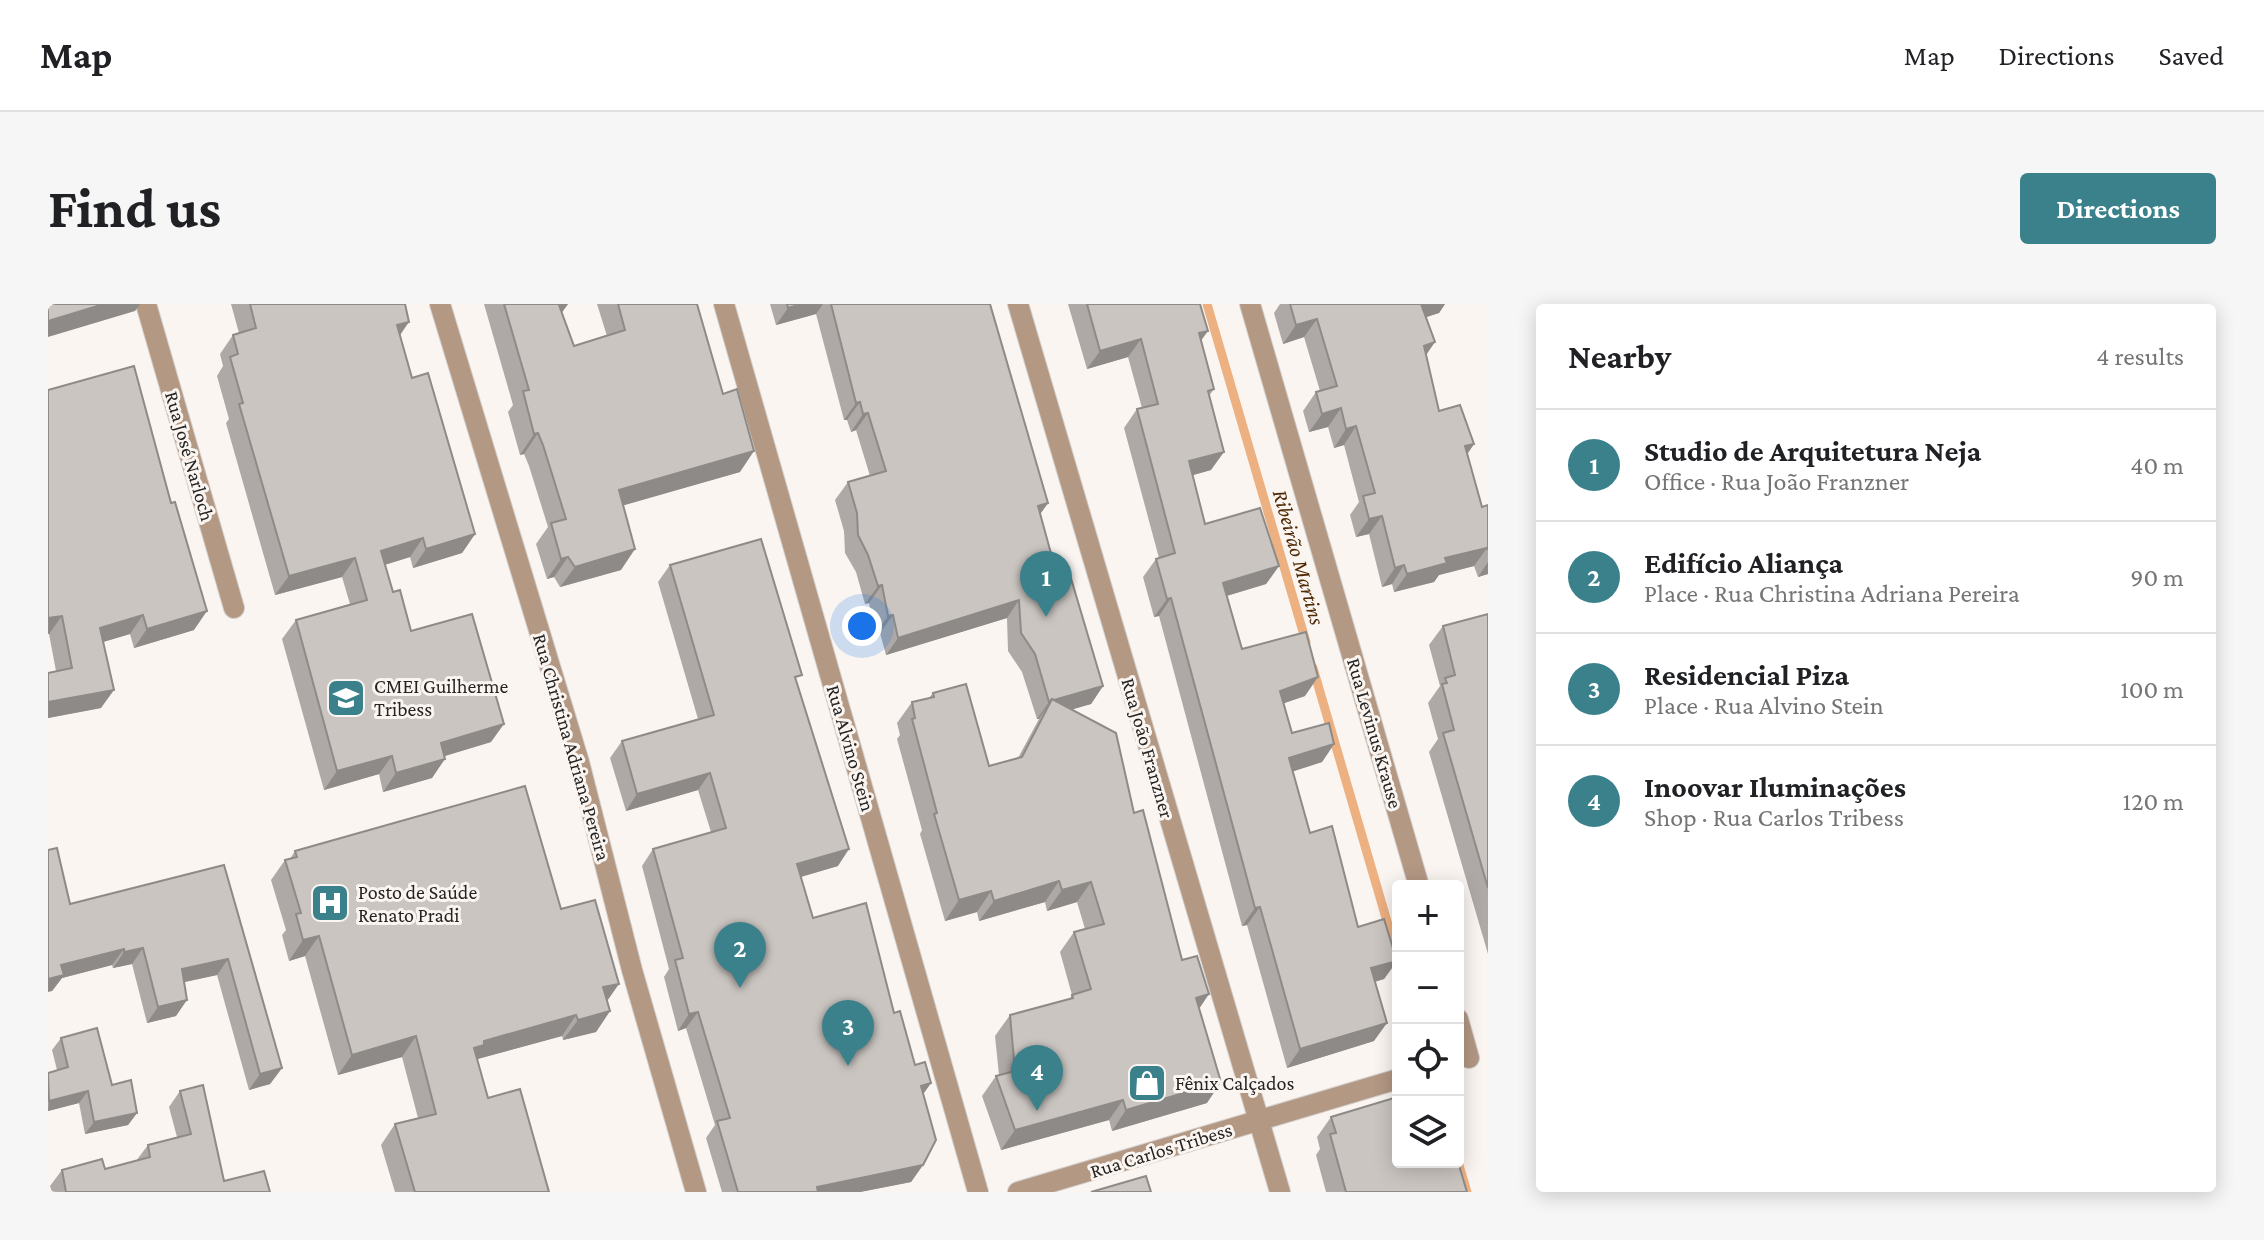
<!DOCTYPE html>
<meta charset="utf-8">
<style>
body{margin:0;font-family:"Crimson Pro",serif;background:#f6f6f6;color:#202124}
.controls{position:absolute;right:24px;bottom:24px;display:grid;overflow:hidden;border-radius:8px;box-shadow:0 4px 20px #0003}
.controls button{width:72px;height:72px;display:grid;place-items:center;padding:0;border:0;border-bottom:2px solid #e0e0e0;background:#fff;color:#202124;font:40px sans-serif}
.you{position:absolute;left:814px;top:322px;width:28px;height:28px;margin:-20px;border:6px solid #fff;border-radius:50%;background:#1a73e8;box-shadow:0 0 0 12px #1a73e833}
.badge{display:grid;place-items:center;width:52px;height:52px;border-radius:50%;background:#3a818b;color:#fff;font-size:26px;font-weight:700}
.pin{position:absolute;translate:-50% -66px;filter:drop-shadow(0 2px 4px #0008)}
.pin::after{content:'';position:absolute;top:42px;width:28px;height:24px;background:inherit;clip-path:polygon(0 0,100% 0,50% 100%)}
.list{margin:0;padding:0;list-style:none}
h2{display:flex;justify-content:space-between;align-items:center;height:104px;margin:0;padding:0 32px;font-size:34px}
h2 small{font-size:26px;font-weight:400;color:#757577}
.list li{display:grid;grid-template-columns:52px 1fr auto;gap:24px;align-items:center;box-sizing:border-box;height:112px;padding:0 32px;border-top:2px solid #e0e0e0}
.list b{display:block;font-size:30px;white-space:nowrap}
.list p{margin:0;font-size:26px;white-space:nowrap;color:#757577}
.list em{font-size:26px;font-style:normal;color:#757577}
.icon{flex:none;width:44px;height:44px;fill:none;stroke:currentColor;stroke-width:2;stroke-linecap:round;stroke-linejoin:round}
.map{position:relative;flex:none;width:1440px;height:888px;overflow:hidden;border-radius:8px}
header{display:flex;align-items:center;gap:48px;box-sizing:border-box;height:112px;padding:0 40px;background:#fff;border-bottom:2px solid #e0e0e0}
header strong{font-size:38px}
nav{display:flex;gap:44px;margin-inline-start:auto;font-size:28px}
.intro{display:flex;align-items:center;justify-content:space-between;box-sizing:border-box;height:192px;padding:0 48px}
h1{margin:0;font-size:56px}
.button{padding:20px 36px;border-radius:8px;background:#3a818b;color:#fff;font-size:28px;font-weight:700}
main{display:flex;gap:48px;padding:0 48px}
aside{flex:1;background:#fff;border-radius:8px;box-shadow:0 4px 20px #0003}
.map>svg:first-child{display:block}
</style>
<header>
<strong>Map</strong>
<nav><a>Map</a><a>Directions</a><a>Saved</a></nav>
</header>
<div class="intro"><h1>Find us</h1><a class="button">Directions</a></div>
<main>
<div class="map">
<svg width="1440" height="888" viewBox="0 0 1440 888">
<rect width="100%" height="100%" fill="#faf5f1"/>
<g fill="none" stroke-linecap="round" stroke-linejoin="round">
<!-- stream -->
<g stroke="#edb081" stroke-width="9">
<path d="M 1159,0 L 1258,338"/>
<path d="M 1265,364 L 1350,655"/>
<path d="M 1410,858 L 1419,888"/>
</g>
<!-- minor casing -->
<g stroke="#d4cfcc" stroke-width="22">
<g id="minor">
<path d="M 98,0 L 186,304"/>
<path d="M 392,0 L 531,458 L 584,666 L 648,888"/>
<path d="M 676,0 L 930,888"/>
<path d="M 970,0 L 1232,888"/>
<path d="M 1202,0 L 1371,582"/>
<path d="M 1410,715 L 1421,754"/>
<path d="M 970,888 L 1350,775"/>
</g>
</g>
<!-- minor -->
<use href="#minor" stroke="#b39884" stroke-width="20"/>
</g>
<!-- wall -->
<g fill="#aea9a6">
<path d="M 183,0 L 357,0 L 352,32 L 364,74 L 427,230 L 414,249 L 365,264 L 362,253 L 337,261 L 345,288 L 363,327 L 443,438 L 397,452 L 384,474 L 335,488 L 331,470 L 276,486 L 234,335 L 248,316 L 302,300 L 294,273 L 227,291 L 178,119 L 181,115 L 169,72 L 175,62 L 172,50 L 185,31 L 191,29 Z"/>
<path d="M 436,0 L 520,0 L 514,8 L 526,42 L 559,32 L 549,0 L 649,0 L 692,168 L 575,201 L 573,266 L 512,283 L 506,273 L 499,275 L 488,240 L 500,223 L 481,162 L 476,150 L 472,151 L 460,108 L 465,101 Z"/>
<path d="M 722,0 L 942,0 L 1000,199 L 992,210 L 1007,264 L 1055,382 L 1043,400 L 1024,405 L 1086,509 L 1151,704 L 1159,799 L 1064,827 L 1061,816 L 953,846 L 934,792 L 948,772 L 951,771 L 947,732 L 962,711 L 1021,696 L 1024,691 L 1012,648 L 1026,628 L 1037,625 L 1029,598 L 999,607 L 997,598 L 931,617 L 929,608 L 897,617 L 872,530 L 874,526 L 849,435 L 852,431 L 849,419 L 864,398 L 881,394 L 885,389 L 941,462 L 970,454 L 991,415 L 989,415 L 974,368 L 960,347 L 959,314 L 838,351 L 832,329 L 827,330 L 821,299 L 817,300 L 808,268 L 797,249 L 796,227 L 787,196 L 800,178 L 822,172 L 808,126 L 803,128 L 799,116 L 796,116 L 768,10 L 728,21 Z"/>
<path d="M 1020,0 L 1152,0 L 1153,37 L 1166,85 L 1161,92 L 1163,166 L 1144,171 L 1157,220 L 1231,262 L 1218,280 L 1178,292 L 1194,345 L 1257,392 L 1236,399 L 1244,429 L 1286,440 L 1274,458 L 1245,467 L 1262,529 L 1310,623 L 1349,657 L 1336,675 L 1327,678 L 1326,737 L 1239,764 L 1199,621 L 1194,622 L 1111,312 L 1106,313 L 1095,273 L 1108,255 L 1111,254 L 1076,124 L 1089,105 L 1094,104 L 1080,53 L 1039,65 Z"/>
<path d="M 1232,0 L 1397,0 L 1391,9 L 1378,13 L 1378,52 L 1391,107 L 1426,140 L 1419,150 L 1434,203 L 1440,201 L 1440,270 L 1430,273 L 1426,262 L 1391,271 L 1386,278 L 1346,288 L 1344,280 L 1334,283 L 1321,230 L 1308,233 L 1302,211 L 1311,198 L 1296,141 L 1286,144 L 1280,123 L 1261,128 L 1255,107 L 1268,88 L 1272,87 L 1256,33 L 1235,40 L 1226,9 Z"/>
<path d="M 0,86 L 146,326 L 86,344 L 82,330 L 55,338 L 53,404 L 0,414 L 0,369 L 8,367 L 1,330 Z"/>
<path d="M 622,261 L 749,379 L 790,562 L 753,573 L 765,614 L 846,709 L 867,761 L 883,779 L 875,790 L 875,861 L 863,878 L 812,888 L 674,888 L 658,834 L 667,821 L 638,724 L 630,727 L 616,673 L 621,665 L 594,562 L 605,545 L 663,528 L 650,486 L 578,507 L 562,454 L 574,437 L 650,415 L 610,278 Z"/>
<path d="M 1440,310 L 1440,650 L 1381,448 L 1390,435 L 1380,399 L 1392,382 L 1381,341 L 1395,322 Z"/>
<path d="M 247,547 L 513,605 L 559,697 L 562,707 L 548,728 L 515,736 L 514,732 L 429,755 L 440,794 L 501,888 L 347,888 L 333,841 L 347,820 L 370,814 L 354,753 L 290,771 L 257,652 L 241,657 L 234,631 L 238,626 L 223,576 L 237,556 L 242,555 Z"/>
<path d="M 176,561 L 234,764 L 222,780 L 201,786 L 169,671 L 136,678 L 128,712 L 99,719 L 84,660 L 65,664 L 64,661 L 14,674 L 4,687 L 22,600 Z"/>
<path d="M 13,734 L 64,781 L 89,809 L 80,821 L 37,830 L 31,799 L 0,807 L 0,769 L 9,766 L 4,746 Z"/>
<path d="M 132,787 L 176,877 L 222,888 L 4,888 L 2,882 L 14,866 L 57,865 L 88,857 L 100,841 L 129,833 L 121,803 Z"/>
<path d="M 1349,805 L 1419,888 L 1278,888 L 1268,851 L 1272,845 L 1269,833 L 1283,813 Z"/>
</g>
<!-- shaded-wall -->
<g fill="#8d8a87">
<path d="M 56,0 L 92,0 L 87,7 L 0,33 L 0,17 Z"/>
<path d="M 507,0 L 520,0 L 507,18 Z"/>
<path d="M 753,0 L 775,0 L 768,10 L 728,21 L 740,4 Z"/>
<path d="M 1373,0 L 1397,0 L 1391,9 L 1360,19 Z"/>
<path d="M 1269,15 L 1256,33 L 1235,40 L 1248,21 Z"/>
<path d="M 361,18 L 348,37 L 349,21 Z"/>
<path d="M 1160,27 L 1147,45 L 1151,29 Z"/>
<path d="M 1093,35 L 1080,53 L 1039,65 L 1052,47 Z"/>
<path d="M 1387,38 L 1374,57 L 1376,42 Z"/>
<path d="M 812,98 L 799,116 L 796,116 L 808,99 Z"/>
<path d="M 1293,104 L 1280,123 L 1261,128 L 1274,110 Z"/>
<path d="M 820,109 L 808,126 L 803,128 L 815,110 Z"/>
<path d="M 1308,122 L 1296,141 L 1286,144 L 1298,125 Z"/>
<path d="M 490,129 L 476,150 L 472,151 L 486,130 Z"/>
<path d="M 1426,140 L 1414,158 L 1417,142 Z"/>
<path d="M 706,147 L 692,168 L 556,207 L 571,186 Z"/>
<path d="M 1176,148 L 1163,166 L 1128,176 L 1141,157 Z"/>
<path d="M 1000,199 L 988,216 L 990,202 Z"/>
<path d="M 1334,212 L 1321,230 L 1308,233 L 1321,215 Z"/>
<path d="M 427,230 L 414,249 L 365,264 L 378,245 Z"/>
<path d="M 375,234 L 362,253 L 319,266 L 333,247 Z"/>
<path d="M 1439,244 L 1426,262 L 1391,271 L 1386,278 L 1346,288 L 1359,270 L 1397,254 Z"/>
<path d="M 587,245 L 573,266 L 512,283 L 527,263 Z"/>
<path d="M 520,253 L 506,273 L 499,275 L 513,255 Z"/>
<path d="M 307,254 L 294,273 L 227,291 L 241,272 Z"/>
<path d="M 1440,258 L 1440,270 L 1430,273 Z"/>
<path d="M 1356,261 L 1344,280 L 1334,283 L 1347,264 Z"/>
<path d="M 1231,262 L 1218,280 L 1162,297 L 1175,279 Z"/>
<path d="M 834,281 L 821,299 L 817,300 L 830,282 Z"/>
<path d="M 1123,294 L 1111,312 L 1106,313 L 1119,295 Z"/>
<path d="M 971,296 L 959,314 L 838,351 L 850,334 Z"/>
<path d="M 159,307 L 146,326 L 86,344 L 99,325 Z"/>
<path d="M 95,311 L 82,330 L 38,343 L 52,324 Z"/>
<path d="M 845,311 L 832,329 L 827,330 L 840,312 Z"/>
<path d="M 14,312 L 1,330 L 0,330 L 0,314 Z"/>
<path d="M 1270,373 L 1257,392 L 1219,405 L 1232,387 Z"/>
<path d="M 1055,382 L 1043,400 L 995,414 L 1003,397 Z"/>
<path d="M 66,386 L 53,404 L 0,414 L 0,398 Z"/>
<path d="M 1003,397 L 991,415 L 989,415 L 1001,398 Z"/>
<path d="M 456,420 L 443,438 L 380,457 L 393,439 Z"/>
<path d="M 1286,440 L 1274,458 L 1228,473 L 1241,454 Z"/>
<path d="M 344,452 L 331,470 L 276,486 L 289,467 Z"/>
<path d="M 397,455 L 384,474 L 335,488 L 348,469 Z"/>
<path d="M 662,469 L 650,486 L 578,507 L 589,490 Z"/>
<path d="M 801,545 L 790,562 L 738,577 L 749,560 Z"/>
<path d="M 1011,577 L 997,598 L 931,617 L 946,597 Z"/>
<path d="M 1043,578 L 1029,598 L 999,607 L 1014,586 Z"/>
<path d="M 943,587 L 929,608 L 897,617 L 911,596 Z"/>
<path d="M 1212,603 L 1199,621 L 1194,622 L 1207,604 Z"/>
<path d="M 271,632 L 257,652 L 241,657 L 255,636 Z"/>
<path d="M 95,644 L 84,660 L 65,664 L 76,648 Z"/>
<path d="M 76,645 L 64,661 L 14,674 L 4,687 L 0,688 L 0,675 L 13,661 Z"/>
<path d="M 180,655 L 169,671 L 123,681 L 134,665 Z"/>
<path d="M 1349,657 L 1336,675 L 1310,682 L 1323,664 Z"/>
<path d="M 571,680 L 557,700 L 555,683 Z"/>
<path d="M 1161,690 L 1147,711 L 1148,694 Z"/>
<path d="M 139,696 L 128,712 L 99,719 L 110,703 Z"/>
<path d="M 562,707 L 548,728 L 515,736 L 530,716 Z"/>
<path d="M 650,708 L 638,724 L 630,727 L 641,710 Z"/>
<path d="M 528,711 L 514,732 L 426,756 L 426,744 L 436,737 Z"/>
<path d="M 1339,719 L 1326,737 L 1239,764 L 1252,745 Z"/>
<path d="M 368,732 L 354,753 L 290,771 L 304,751 Z"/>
<path d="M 234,764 L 222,780 L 201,786 L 212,770 Z"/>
<path d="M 1173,778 L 1159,799 L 1064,827 L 1078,806 Z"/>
<path d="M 883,779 L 871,796 L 873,782 Z"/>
<path d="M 40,787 L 31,799 L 0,807 L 1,797 Z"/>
<path d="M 1075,796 L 1061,816 L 953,846 L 967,826 Z"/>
<path d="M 89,809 L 80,821 L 37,830 L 46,818 Z"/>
<path d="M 875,861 L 863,878 L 812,888 L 765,888 L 769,883 Z"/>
</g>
<!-- building -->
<g fill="#cac5c1" stroke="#8d8a87" stroke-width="2">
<path d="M 0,0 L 56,0 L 0,17 Z"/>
<path d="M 202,0 L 357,0 L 361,18 L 349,21 L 364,74 L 380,69 L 427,230 L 378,245 L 375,234 L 333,247 L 345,288 L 352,286 L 363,327 L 424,310 L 456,420 L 393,439 L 397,455 L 348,469 L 344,452 L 289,467 L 248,316 L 319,296 L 307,254 L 241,272 L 191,100 L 195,99 L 182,53 L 190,50 L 185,31 L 208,24 Z"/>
<path d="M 456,0 L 513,0 L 511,1 L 526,42 L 577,26 L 570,0 L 649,0 L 675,90 L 689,85 L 706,147 L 571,186 L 587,245 L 527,263 L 520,253 L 513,255 L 503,219 L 518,215 L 495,141 L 490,129 L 486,130 L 475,87 L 481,86 Z"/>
<path d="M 739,0 L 753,0 L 740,4 Z"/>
<path d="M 783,0 L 942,0 L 1000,199 L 990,202 L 1007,264 L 1019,261 L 1055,382 L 1006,396 L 1004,395 L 1001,398 L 987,350 L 973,329 L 971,296 L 850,334 L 845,311 L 840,312 L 834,281 L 830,282 L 820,251 L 810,231 L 809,209 L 800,178 L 838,167 L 820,109 L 815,110 L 812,98 L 808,99 Z"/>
<path d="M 1039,0 L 1152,0 L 1160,27 L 1151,29 L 1166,85 L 1160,87 L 1176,148 L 1141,157 L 1157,220 L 1212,204 L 1231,262 L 1175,279 L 1194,345 L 1258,328 L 1270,373 L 1232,387 L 1244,429 L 1281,419 L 1286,440 L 1241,454 L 1262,529 L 1284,522 L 1310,623 L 1336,615 L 1349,657 L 1323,664 L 1339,719 L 1252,745 L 1212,603 L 1207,604 L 1123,294 L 1119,295 L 1108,255 L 1127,249 L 1089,105 L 1110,100 L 1093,35 L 1052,47 Z"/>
<path d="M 1242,0 L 1373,0 L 1387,38 L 1376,42 L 1391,107 L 1412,101 L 1426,140 L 1417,142 L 1434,203 L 1440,201 L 1440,246 L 1439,244 L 1397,254 L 1399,259 L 1359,270 L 1356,261 L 1347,264 L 1334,212 L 1321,215 L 1315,192 L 1327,189 L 1308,122 L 1298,125 L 1293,104 L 1274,110 L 1268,88 L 1289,82 L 1269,15 L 1248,21 Z"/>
<path d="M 86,62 L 123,199 L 127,198 L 159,307 L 99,325 L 95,311 L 52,324 L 66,386 L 0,398 L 0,369 L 24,364 L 14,312 L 0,314 L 0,86 Z"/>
<path d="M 713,235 L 754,371 L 747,373 L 801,545 L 749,560 L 765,614 L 818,599 L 846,709 L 852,707 L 867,761 L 877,758 L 883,779 L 873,782 L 888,836 L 875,861 L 769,883 L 770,888 L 690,888 L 669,817 L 682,814 L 650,708 L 641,710 L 627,656 L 635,654 L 605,545 L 678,524 L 662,469 L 589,490 L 574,437 L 666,411 L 622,261 Z"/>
<path d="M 1440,310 L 1440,584 L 1395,429 L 1406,426 L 1394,380 L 1399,379 L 1397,374 L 1407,371 L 1395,322 Z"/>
<path d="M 918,380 L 941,462 L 974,453 L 1004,395 L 1068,429 L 1086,509 L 1095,506 L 1134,656 L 1149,652 L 1161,690 L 1148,694 L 1173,778 L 1078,806 L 1075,796 L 967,826 L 948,772 L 967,767 L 962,711 L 1025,694 L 1024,691 L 1043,685 L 1026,628 L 1056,620 L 1043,578 L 1014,586 L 1011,577 L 946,597 L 943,587 L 911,596 L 886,510 L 889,509 L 864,415 L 867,414 L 864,398 L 886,393 L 885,389 Z"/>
<path d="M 477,482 L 513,605 L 547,596 L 571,680 L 555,683 L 562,707 L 530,716 L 528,711 L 436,737 L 436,741 L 426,744 L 440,794 L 472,785 L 501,888 L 367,888 L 347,820 L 388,810 L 368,732 L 304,751 L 271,632 L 255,636 L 248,610 L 253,609 L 237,556 L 249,553 L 247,547 Z"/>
<path d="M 9,544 L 22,600 L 176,561 L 234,764 L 212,770 L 180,655 L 134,665 L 139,696 L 110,703 L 95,644 L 76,648 L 76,645 L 13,661 L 16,671 L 0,675 L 0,546 Z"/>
<path d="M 49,724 L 64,781 L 83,776 L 89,809 L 46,818 L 40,787 L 1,797 L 0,769 L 20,763 L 13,734 Z"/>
<path d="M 155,781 L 176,877 L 216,867 L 222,888 L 18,888 L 14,866 L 54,855 L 57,865 L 102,853 L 100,841 L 143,830 L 132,787 Z"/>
<path d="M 1346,794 L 1350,805 L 1350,858 L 1410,858 L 1419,888 L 1298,888 L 1282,830 L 1288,829 L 1283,813 Z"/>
<path d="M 1098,872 L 1103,888 L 1043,888 Z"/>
</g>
<!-- icons -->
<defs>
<g id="school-square" transform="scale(2)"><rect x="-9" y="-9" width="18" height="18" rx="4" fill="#3a818b" stroke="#faf5f1"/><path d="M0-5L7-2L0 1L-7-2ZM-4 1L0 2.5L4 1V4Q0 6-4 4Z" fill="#fff"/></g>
<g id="hospital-square" transform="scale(2)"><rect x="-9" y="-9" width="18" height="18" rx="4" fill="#3a818b" stroke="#faf5f1"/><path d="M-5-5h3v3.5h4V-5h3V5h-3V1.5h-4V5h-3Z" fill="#fff"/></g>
<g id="shop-square" transform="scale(2)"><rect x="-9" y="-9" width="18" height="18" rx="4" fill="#3a818b" stroke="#faf5f1"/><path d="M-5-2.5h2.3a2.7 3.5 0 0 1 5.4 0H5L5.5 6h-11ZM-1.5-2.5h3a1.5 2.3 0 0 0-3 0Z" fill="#fff"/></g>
</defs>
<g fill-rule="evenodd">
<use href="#school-square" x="298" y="394"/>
<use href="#hospital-square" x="282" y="599"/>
<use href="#shop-square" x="1099" y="779"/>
</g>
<g text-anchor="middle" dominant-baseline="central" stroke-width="6" stroke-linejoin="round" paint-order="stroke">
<!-- street labels -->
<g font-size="20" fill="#262423" stroke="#faf5f1">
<text transform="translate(142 152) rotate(74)">Rua José Narloch</text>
<text transform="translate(1327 429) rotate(74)">Rua Levinus Krause</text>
<text transform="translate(524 443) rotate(74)">Rua Christina Adriana Pereira</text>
<text transform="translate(803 444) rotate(74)">Rua Alvino Stein</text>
<text transform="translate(1100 444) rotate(74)">Rua João Franzner</text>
<text transform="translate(1113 846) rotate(-17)">Rua Carlos Tribess</text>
</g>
<!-- poi labels -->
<g font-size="20" fill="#262423" stroke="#faf5f1" text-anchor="start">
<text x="326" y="382">CMEI Guilherme<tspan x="326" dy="23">Tribess</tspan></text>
<text x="310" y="588">Posto de Saúde<tspan x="310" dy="23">Renato Pradi</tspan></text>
<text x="1127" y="779">Fênix Calçados</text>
</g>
<!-- water labels -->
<g font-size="22" font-style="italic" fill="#512a05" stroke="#faf5f1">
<text transform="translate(1251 253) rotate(74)">Ribeirão Martins</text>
</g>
</g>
</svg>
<div class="controls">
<button>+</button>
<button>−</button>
<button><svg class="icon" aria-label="locate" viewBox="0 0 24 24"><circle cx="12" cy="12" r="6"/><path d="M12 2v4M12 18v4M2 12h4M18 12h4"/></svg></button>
<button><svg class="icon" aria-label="layers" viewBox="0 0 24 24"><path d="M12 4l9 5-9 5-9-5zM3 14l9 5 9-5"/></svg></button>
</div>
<div class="you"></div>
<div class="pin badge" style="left:998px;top:313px">1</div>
<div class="pin badge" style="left:692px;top:684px">2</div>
<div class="pin badge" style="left:800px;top:762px">3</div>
<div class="pin badge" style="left:989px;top:807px">4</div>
</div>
<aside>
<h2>Nearby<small>4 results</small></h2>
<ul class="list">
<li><span class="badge">1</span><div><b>Studio de Arquitetura Neja</b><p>Office · Rua João Franzner</p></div><em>40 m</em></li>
<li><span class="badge">2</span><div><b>Edifício Aliança</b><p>Place · Rua Christina Adriana Pereira</p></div><em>90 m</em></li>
<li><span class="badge">3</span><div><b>Residencial Piza</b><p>Place · Rua Alvino Stein</p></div><em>100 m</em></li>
<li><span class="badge">4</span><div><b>Inoovar Iluminações</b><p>Shop · Rua Carlos Tribess</p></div><em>120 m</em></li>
</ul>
</aside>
</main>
